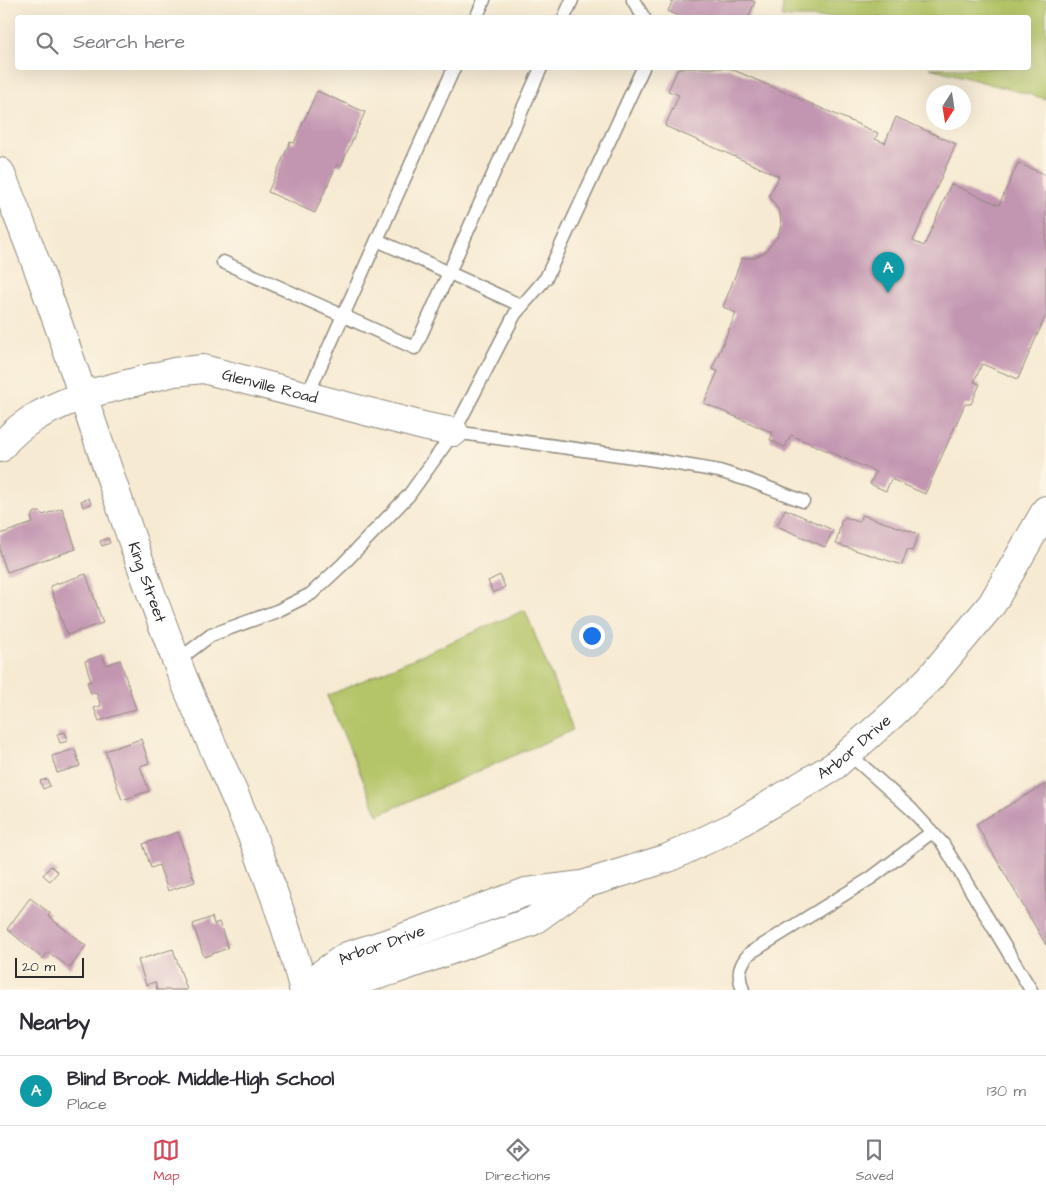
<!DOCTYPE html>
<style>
body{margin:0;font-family:"Architects Daughter",sans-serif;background:#f7f7f7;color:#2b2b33}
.compass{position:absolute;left:926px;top:85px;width:45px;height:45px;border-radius:50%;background:#fff;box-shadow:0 5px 20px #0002;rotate:192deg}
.scale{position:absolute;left:15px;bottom:12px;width:69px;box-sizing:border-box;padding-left:5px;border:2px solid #2b2b2b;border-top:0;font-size:14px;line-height:18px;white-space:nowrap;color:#2b2b2b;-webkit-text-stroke:4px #fcf5e5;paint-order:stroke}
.you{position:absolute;left:591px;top:635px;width:18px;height:18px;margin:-12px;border:4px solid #fff;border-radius:50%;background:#1a73e8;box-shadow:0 0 0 8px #1a73e833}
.badge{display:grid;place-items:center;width:32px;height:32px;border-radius:50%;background:#d1495b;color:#fff;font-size:16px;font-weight:700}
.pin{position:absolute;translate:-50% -41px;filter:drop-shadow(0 1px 2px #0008)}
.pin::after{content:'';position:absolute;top:26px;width:18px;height:15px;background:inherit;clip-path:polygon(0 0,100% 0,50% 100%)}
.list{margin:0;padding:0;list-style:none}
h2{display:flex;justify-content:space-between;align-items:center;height:65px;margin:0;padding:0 20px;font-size:21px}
h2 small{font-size:16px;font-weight:400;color:#7c7c81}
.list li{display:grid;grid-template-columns:32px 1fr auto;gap:15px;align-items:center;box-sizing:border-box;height:70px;padding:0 20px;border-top:1px solid #e1e1e2}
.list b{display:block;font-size:19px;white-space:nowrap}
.list p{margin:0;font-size:16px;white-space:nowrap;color:#7c7c81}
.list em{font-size:16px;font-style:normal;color:#7c7c81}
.icon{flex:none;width:28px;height:28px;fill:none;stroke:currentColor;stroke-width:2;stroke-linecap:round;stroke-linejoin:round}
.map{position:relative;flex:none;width:1046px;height:990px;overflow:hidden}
.search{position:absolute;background:#fff;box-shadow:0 5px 20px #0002;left:15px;right:15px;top:15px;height:55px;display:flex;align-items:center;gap:12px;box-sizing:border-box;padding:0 18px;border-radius:5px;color:#7c7c81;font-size:19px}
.sheet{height:135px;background:#fff}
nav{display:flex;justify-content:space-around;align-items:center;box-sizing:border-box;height:70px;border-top:1px solid #e1e1e2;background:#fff;font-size:14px;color:#7c7c81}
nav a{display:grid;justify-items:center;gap:2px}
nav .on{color:#d1495b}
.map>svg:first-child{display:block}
</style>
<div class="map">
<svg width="1046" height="990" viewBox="0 0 1046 990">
<rect width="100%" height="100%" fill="#fcf5e5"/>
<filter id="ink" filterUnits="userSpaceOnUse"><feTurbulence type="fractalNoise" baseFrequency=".02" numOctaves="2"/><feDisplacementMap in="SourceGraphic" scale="10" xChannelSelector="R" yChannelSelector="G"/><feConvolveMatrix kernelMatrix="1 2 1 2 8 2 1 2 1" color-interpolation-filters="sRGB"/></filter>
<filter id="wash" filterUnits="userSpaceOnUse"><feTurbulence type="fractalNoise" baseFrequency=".0096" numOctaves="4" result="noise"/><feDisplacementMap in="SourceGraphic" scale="20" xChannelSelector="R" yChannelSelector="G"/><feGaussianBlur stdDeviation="1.12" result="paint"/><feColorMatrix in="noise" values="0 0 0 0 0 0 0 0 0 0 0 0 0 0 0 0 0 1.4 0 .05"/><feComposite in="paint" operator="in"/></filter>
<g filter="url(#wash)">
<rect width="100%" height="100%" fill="#f6ead2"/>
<!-- green -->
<g fill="#b4c467" stroke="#707849">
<path d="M 783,0 L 1046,0 L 1046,99 L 930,68 L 1028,68 L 1028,18 L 782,17 Z"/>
<path d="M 525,610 L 573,730 L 378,815 L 327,696 Z"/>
</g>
<g id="blocks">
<!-- building -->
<g fill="#c295b1">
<path d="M 673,0 L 751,0 L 755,2 L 748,18 L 682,18 L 668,11 Z"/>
<path d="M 678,68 L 729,68 L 878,133 L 875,139 L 885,143 L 896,117 L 956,144 L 913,241 L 924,246 L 951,184 L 999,205 L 1018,163 L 1046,175 L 1046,315 L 1018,379 L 982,364 L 974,382 L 980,384 L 971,404 L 965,404 L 925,494 L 891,479 L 886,491 L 870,484 L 876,472 L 791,435 L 785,447 L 770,440 L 773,433 L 704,403 L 718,371 L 712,369 L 736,313 L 723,307 L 742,258 L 753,258 L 764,253 L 778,236 L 781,225 L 780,213 L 769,196 L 779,176 L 665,126 L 679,95 L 668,91 Z"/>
<path d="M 317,91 L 365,112 L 341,166 L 337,164 L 315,213 L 268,192 L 290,142 L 294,143 Z"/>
<path d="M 89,498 L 91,504 L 83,507 L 81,501 Z"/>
<path d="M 62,508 L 76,549 L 7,572 L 0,552 L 0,534 L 33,523 L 31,517 L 35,512 L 40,512 L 43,515 Z"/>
<path d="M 785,509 L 833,530 L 825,547 L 777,526 Z"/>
<path d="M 862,515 L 919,534 L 912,551 L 907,550 L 902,565 L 836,544 L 841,522 L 845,517 L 859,522 Z"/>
<path d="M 108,538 L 110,543 L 102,546 L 100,541 Z"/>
<path d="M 86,574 L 103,623 L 67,635 L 50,586 Z"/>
<path d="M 500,575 L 505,587 L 493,593 L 488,581 Z"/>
<path d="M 102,655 L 106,665 L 120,660 L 136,709 L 99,721 L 94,708 L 101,706 L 96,692 L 91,694 L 87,682 L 91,681 L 85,661 Z"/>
<path d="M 65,732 L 68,741 L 60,743 L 57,734 Z"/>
<path d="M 141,739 L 149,763 L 140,766 L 149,791 L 122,800 L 105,751 Z"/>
<path d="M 75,749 L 80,766 L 57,773 L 52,756 Z"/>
<path d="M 47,779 L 50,786 L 43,789 L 40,781 Z"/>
<path d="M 1046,784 L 1046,945 L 976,824 Z"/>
<path d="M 178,832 L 195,882 L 168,891 L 159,865 L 151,868 L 143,844 Z"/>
<path d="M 51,866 L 58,872 L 50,881 L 43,875 Z"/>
<path d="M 30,898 L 50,913 L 48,916 L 86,946 L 70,968 L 48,952 L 43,959 L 7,929 Z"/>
<path d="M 212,917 L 214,924 L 219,922 L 228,948 L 204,957 L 193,924 Z"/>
<path d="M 173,949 L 187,990 L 157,990 L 155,982 L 146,985 L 138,960 Z"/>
</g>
</g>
</g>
<g filter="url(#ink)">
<use href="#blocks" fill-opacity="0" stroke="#908a7e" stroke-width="1"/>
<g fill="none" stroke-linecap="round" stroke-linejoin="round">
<!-- service casing -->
<g stroke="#908a7e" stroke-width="15">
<g id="service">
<path d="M 633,0 L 644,18"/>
<path d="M 476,18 L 484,0"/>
<path d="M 564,18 L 572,0"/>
<path d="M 377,240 L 522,306"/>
<path d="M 223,262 L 415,348 L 541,68"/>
<path d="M 307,396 L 454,68"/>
<path d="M 454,432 L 655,460 L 719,471 L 748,480 L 803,501"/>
<path d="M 177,661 L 211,635 L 277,611 L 311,594 L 342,565 L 409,495 L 454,432 L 515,314 L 546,278 L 643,68"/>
<path d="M 848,753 L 910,808 L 943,844 L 1031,990"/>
<path d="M 743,990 C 737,974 739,965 750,953 L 871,878 L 932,832"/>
</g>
</g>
<!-- tertiary casing -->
<g stroke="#908a7e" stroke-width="30">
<g id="tertiary">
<path id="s1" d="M 84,395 L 174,372 L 203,369 L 427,427 L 454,432"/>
<path id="s2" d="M 303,987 L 347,956 L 394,941 L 526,892 L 582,885 L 668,858 L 731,828 L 834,766 L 894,713 L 930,678 L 992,604 L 1046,510"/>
<path d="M 303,987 L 337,987 L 394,970 L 533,921 L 581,886"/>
</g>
</g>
<!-- secondary casing -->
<g stroke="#908a7e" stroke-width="30">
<g id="secondary">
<path id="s3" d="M 0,172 C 69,336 116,509 182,675 C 204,729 230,782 252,836 C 272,886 290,938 304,990"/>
<path d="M 0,448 C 21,420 53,407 84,395"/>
</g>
</g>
<!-- service -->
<use href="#service" stroke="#fff" stroke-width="12"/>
<!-- tertiary -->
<use href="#tertiary" stroke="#fff" stroke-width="28"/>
<!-- secondary -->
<use href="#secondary" stroke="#fff" stroke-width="28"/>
</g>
</g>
<g text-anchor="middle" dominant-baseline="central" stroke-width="5" stroke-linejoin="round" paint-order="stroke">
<!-- street labels -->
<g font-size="16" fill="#2b2b2b" stroke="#fcf5e5">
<text stroke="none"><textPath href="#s1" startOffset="191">Glenville Road</textPath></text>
<text stroke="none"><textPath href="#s3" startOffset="436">King Street</textPath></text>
<text stroke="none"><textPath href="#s2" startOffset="608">Arbor Drive</textPath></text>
<text stroke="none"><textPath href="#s2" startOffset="90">Arbor Drive</textPath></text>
</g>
</g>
</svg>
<svg class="compass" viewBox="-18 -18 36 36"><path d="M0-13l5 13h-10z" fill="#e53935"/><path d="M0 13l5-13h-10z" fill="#7c7c81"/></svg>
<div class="scale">20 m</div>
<div class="you"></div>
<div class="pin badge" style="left:888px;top:293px;background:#0f9aa8">A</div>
<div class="search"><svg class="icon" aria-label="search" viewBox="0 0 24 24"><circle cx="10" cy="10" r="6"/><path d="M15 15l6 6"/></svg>Search here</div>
</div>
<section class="sheet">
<h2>Nearby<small></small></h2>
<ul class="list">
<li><span class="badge" style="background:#0f9aa8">A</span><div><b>Blind Brook Middle-High School</b><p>Place</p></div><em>130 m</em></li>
</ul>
</section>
<nav>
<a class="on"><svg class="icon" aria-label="map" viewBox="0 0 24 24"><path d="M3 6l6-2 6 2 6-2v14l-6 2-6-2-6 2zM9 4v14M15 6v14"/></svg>Map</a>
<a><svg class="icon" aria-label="directions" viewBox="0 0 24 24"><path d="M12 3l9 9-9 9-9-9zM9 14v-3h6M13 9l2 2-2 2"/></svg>Directions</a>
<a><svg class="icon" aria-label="saved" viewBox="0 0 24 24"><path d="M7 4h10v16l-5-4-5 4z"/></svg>Saved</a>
</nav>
